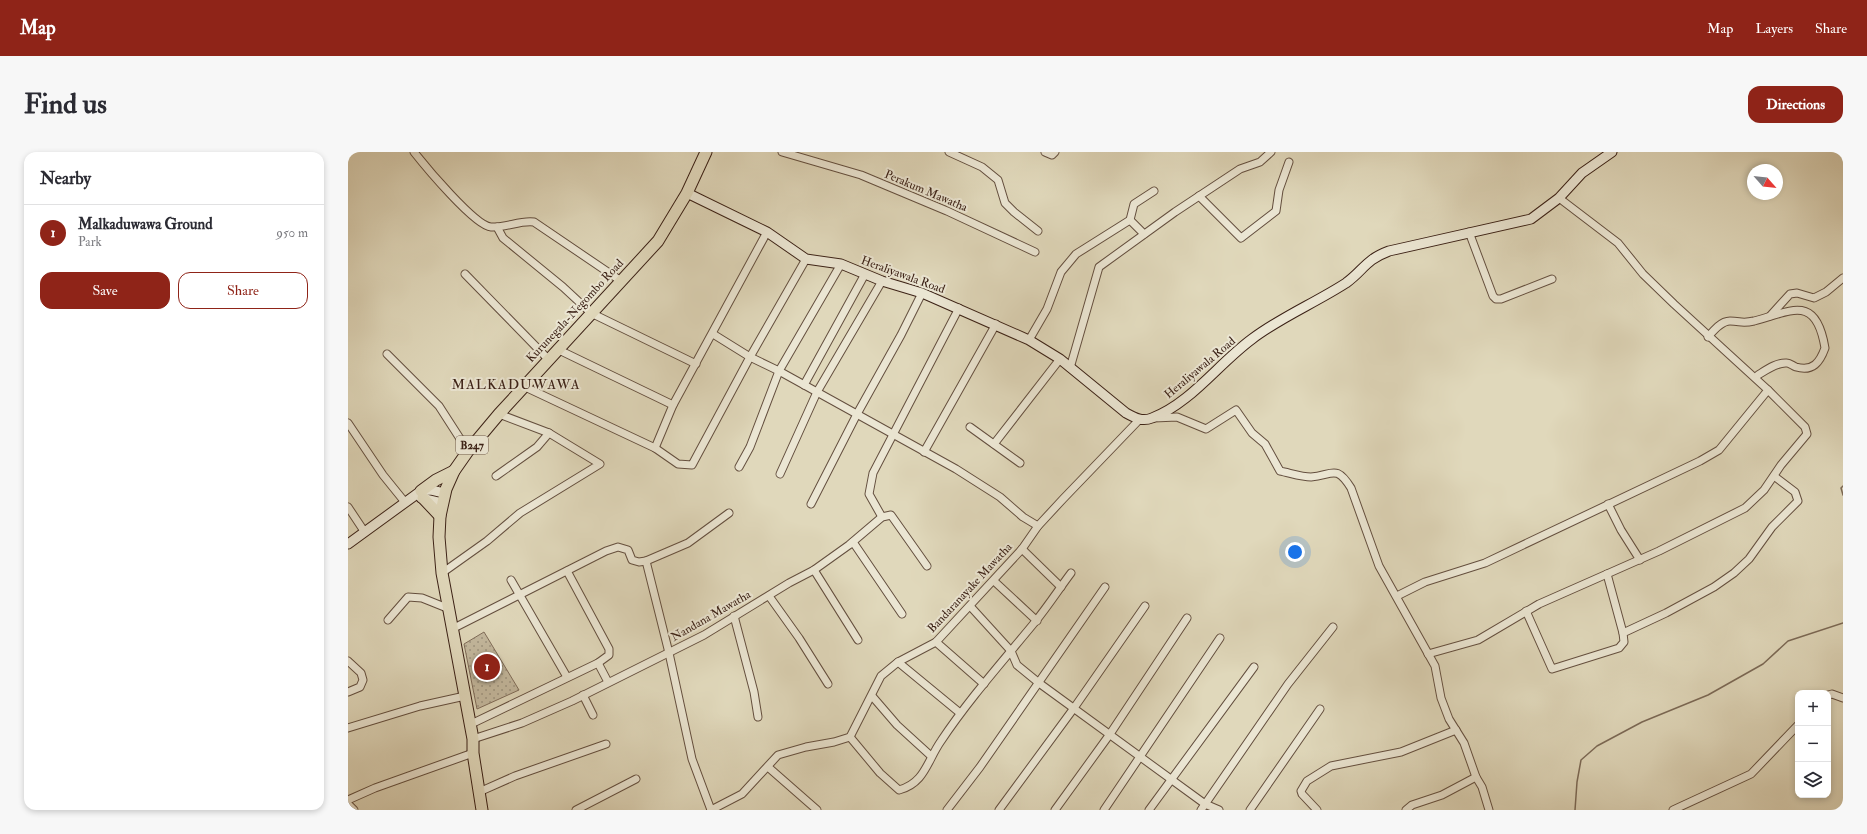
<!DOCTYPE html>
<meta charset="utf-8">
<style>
body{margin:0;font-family:"IM FELL Double Pica",serif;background:#f7f7f7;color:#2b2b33}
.controls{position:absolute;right:12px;bottom:12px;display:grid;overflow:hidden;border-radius:8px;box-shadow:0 2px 6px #0003}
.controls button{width:36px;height:36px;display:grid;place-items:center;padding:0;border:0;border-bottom:1px solid #e1e1e2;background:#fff;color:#2b2b33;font:20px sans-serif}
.compass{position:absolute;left:1399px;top:12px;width:36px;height:36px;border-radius:50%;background:#fff;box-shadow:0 2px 6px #0003;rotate:117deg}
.you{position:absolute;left:947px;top:400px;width:14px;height:14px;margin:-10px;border:3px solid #fff;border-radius:50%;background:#1a73e8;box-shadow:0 0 0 6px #1a73e833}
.badge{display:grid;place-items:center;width:26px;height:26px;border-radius:50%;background:#8f2418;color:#fff;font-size:13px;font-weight:700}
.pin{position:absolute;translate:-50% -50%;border:2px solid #fff;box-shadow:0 1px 4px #0006}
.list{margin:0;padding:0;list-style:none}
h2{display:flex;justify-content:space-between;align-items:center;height:52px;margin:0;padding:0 16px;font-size:17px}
h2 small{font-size:13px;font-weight:400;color:#7c7c81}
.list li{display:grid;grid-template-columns:26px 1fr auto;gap:12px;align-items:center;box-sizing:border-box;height:56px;padding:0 16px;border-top:1px solid #e1e1e2}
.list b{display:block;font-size:15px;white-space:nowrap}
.list p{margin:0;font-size:13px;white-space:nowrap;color:#7c7c81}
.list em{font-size:13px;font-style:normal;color:#7c7c81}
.actions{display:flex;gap:8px;padding:12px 16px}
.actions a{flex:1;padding:9px 0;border:1px solid #8f2418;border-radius:12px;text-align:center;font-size:14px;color:#8f2418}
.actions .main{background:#8f2418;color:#fff}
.icon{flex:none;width:22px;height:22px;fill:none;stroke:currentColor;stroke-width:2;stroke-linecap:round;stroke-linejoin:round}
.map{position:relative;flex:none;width:1495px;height:658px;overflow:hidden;border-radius:12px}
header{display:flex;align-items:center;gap:24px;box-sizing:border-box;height:56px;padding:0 20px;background:#8f2418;color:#fff}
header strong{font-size:19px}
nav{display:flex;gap:22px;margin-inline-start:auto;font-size:14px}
.intro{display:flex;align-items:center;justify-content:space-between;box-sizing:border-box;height:96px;padding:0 24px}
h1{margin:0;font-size:28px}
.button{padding:10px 18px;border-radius:12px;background:#8f2418;color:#fff;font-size:14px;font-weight:700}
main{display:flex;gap:24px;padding:0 24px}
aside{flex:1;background:#fff;border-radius:12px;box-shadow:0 2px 6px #0003}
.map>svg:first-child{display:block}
</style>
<header>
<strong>Map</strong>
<nav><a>Map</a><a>Layers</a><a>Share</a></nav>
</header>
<div class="intro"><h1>Find us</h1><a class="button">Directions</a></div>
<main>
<aside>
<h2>Nearby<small></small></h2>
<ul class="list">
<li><span class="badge">1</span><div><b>Malkaduwawa Ground</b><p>Park</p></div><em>950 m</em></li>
</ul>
<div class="actions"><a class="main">Save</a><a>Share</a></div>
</aside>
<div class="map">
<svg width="1495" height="658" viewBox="0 0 1495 658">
<defs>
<pattern id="grass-dots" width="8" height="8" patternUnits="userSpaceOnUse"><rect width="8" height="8" fill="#c4b99f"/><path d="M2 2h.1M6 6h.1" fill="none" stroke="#a09681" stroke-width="1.8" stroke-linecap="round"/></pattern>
</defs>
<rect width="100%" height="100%" fill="#e0d8bb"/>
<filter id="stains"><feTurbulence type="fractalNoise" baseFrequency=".005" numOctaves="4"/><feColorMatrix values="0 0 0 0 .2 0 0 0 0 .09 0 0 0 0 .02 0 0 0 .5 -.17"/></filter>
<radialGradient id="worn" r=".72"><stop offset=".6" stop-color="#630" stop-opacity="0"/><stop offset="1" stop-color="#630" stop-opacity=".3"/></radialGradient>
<!-- grass -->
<path fill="url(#grass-dots)" stroke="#806d5a" d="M 136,480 L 171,538 L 129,557 L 116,492 Z"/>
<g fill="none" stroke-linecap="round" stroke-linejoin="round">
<!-- stream -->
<g stroke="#7c6a57" stroke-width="1.5">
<path d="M 1495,334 L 1493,336 L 1495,343"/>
<path d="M 1227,658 L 1229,630 L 1233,608 L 1249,594 L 1294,570 L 1360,543 L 1415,512 L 1440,489 L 1495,471"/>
</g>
<!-- street casing -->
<g stroke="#644f3f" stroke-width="9">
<g id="street">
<path d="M 66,0 C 77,14 127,74 143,75 C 158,76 172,68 186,70 L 273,129"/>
<path d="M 434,0 L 513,23 L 599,59 L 687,100"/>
<path d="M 601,0 L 634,15 L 650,28 L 657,51 L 666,60 L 690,79"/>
<path d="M 697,0 L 704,3 L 707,0"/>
<path d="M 851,44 L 893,86 L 928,59 L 931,38 L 941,10"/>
<path d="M 782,68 L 796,82"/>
<path d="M 149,75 L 155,86 L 215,135 L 243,161 L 348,212"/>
<path d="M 1121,80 L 1145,144 L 1148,147 L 1153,147 L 1204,127"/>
<path d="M 117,122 L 201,208"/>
<path d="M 1422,164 L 1442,142 L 1449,141 L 1466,146 L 1478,140 L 1495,126"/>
<path d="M 365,182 L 402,205 L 431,219 L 608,317 L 652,345 L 675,365 L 690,374"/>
<path d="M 1360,185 C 1365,179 1373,169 1382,169 C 1393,169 1393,172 1406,169 C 1444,159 1468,142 1477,196 C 1472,210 1465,220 1448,215 C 1445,214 1442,211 1439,211 C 1429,210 1418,218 1410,223"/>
<path d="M 681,188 L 699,157 L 713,120 L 728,102 L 782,68 L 786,52 L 806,39"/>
<path d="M 211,198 L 325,253"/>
<path d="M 39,202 L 91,254 L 120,299"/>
<path d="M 722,216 L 751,115 L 827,60 L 892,17 L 912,10 L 923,0"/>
<path d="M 456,233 L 517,122"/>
<path d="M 175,234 L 307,296 L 325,253 L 419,80"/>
<path d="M 806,266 L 829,265 L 858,277 L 888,258 L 904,281 L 917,292 L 932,319 C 942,321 954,325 963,325 C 985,323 988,312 1003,336 L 1031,414 L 1087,514 L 1093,546 L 1101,567 L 1116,591 L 1128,625 L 1134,635 L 1141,658"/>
<path d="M 0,271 L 35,323 L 56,349"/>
<path d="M 622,275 L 672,311"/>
<path d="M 646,292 L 712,207"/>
<path d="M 307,296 L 330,312 L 344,313 L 402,205 L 458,107"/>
<path d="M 576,300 L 648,172"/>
<path d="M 391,315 L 402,295 L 431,219 L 493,112"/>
<path d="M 432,322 L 469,240 L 534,129"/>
<path d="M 148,324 L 189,295 L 201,281"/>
<path d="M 463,352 L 509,262 L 553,183 L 574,141"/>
<path d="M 1260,352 L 1273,378 L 1292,408"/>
<path d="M 0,355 L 16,379"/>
<path d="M 534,365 L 521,342 L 525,321 L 611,156"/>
<path d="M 505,390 L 554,462"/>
<path d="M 674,397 L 713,435"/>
<path d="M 298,409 L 340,391 L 381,361"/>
<path d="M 466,418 L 510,488"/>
<path d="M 94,421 L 139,389 L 172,361 L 252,312 L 201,281 L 151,262"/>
<path d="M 1259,422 L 1275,481"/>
<path d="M 163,428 L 219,525"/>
<path d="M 646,429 L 689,469"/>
<path d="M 421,444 L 451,486 L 480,532"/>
<path d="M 1049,444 L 1077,430 L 1137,411 L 1352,309 L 1371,298 L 1420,238 L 1326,152 L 1295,122 L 1270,91 L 1211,46"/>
<path d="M 622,454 L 663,499 L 669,513 L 691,531 L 857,652 L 871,658"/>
<path d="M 1178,459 L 1204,517 L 1271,496 L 1276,490 L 1275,481 L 1318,461 L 1366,435 L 1386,421 L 1401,407 L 1424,375 L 1450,349 L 1447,340 L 1426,324"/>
<path d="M 386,464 L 406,540 L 410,565"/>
<path d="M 40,468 L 60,445 L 74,446 L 99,456"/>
<path d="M 104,477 L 258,399 L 270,395 L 280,398 L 284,408 L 291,410 L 298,409 L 321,501 L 344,607 L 363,658"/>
<path d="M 588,490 L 636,532"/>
<path d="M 1080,502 L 1130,488 L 1191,452 L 1311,399 L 1397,356 L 1416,338 L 1433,313 L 1459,282 L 1457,275 L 1420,238"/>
<path d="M 0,509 L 13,521 L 15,528 L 12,535 L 0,540"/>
<path d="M 550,510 L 612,561"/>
<path d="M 250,511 L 260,530"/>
<path d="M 235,543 L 245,563"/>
<path d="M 1480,543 L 1484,542 L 1495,546"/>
<path d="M 524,544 L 549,573 L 583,604"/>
<path d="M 121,573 L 250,511 L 261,503 L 261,497 L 219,419"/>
<path d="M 0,576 L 72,554 L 117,544"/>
<path d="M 502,585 L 532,621 L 551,638 C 577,631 579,609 593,589 C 621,547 655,509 687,470 C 700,454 711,437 723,421"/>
<path d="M 125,587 L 174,571 L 224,549 L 356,483 L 441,431 L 466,418 L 501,393 L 534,365 L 543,363 L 579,414"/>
<path d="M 420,615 L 469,658"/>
<path d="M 131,640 L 167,624 L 258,592"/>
<path d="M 0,648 L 27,636 L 125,601"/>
<path d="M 0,652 L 6,658"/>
<path d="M 228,658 L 288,627"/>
<path d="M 363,658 L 394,642 L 430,603 L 458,595 L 486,590 L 502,585 L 533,524 L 550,510 L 588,490 L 674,397 L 690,374 L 715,347 L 791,268"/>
<path d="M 599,658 L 632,615 L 757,435"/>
<path d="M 651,658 L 726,556 L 797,454"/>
<path d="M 707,658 L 762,582 L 839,466"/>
<path d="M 756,658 L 872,486"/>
<path d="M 801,658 L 906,515"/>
<path d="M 853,658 L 940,532 L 985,475"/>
<path d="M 902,658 L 972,557"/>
<path d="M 969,658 L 954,642 L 953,639 L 959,629 L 983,614 L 1053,600 L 1108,578"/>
<path d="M 1058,658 L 1064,653 L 1094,643 L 1128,625"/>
<path d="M 1325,658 L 1403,622 L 1450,573"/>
</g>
</g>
<!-- secondary casing -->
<g stroke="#3b2116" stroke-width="11">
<g id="secondary">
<path d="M 339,41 L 419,80 L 458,107 L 493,112 L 534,129 L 574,141 L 681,188 L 712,207 L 778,261 C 787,266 794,270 804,266 C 843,251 870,212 904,187 C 933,165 967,151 998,131 C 1016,118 1017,108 1041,99 L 1183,67 L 1211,46 L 1234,21 L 1264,0"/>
<path d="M 73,346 L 94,351"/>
<path d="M 0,392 L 73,339 L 83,338 L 96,341"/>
</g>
</g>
<!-- primary casing -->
<g stroke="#3b2116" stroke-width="13">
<g id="primary">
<path d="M 73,339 L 88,328 L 106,319"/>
<path d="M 75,346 L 92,364"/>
<path d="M 134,658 L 125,601 L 125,587 L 94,421 L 91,385 L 92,364 L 98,337 L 106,319 L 120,299 L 151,262 L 310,89 L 339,41 L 358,0"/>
</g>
</g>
<!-- street -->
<use href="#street" stroke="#ebe6d3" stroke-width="7"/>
<!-- secondary -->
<use href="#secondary" stroke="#ebe6d3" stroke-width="9"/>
<!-- primary -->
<use href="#primary" stroke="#e0d8bb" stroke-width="11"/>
</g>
<g text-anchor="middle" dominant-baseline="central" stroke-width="4" stroke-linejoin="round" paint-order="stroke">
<!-- shield labels -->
<rect fill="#ebe6d3" stroke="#705c4f" stroke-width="1" x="108" y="284" width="32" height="18" rx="3"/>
<g font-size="11" font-weight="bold" fill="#3b2116">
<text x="124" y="293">B247</text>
</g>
<!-- street labels -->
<g font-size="12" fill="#3b2116" stroke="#ebe6d3">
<text transform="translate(578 39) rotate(23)">Perakum Mawatha</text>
<text transform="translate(555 123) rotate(20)">Heraliyawala Road</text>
<text transform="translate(227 159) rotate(-47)">Kurunegala-Negombo Road</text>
<text transform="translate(852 216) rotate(-40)">Heraliyawala Road</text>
<text transform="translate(622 436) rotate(-47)">Bandaranayake Mawatha</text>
<text transform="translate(363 464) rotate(-30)">Nandana Mawatha</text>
</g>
<!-- quarter labels -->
<g font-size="14" letter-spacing="1" fill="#3b2116" stroke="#ebe6d3">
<text x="168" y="232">MALKADUWAWA</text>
</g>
</g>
<rect width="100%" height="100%" filter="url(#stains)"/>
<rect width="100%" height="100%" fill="url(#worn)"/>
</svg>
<div class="controls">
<button>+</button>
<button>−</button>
<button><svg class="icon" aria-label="layers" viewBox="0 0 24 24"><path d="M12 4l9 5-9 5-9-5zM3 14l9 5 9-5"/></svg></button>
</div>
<svg class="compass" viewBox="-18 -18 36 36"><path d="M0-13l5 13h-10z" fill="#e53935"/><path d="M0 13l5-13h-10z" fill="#7c7c81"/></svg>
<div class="you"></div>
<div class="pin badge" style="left:139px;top:515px">1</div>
</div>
</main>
